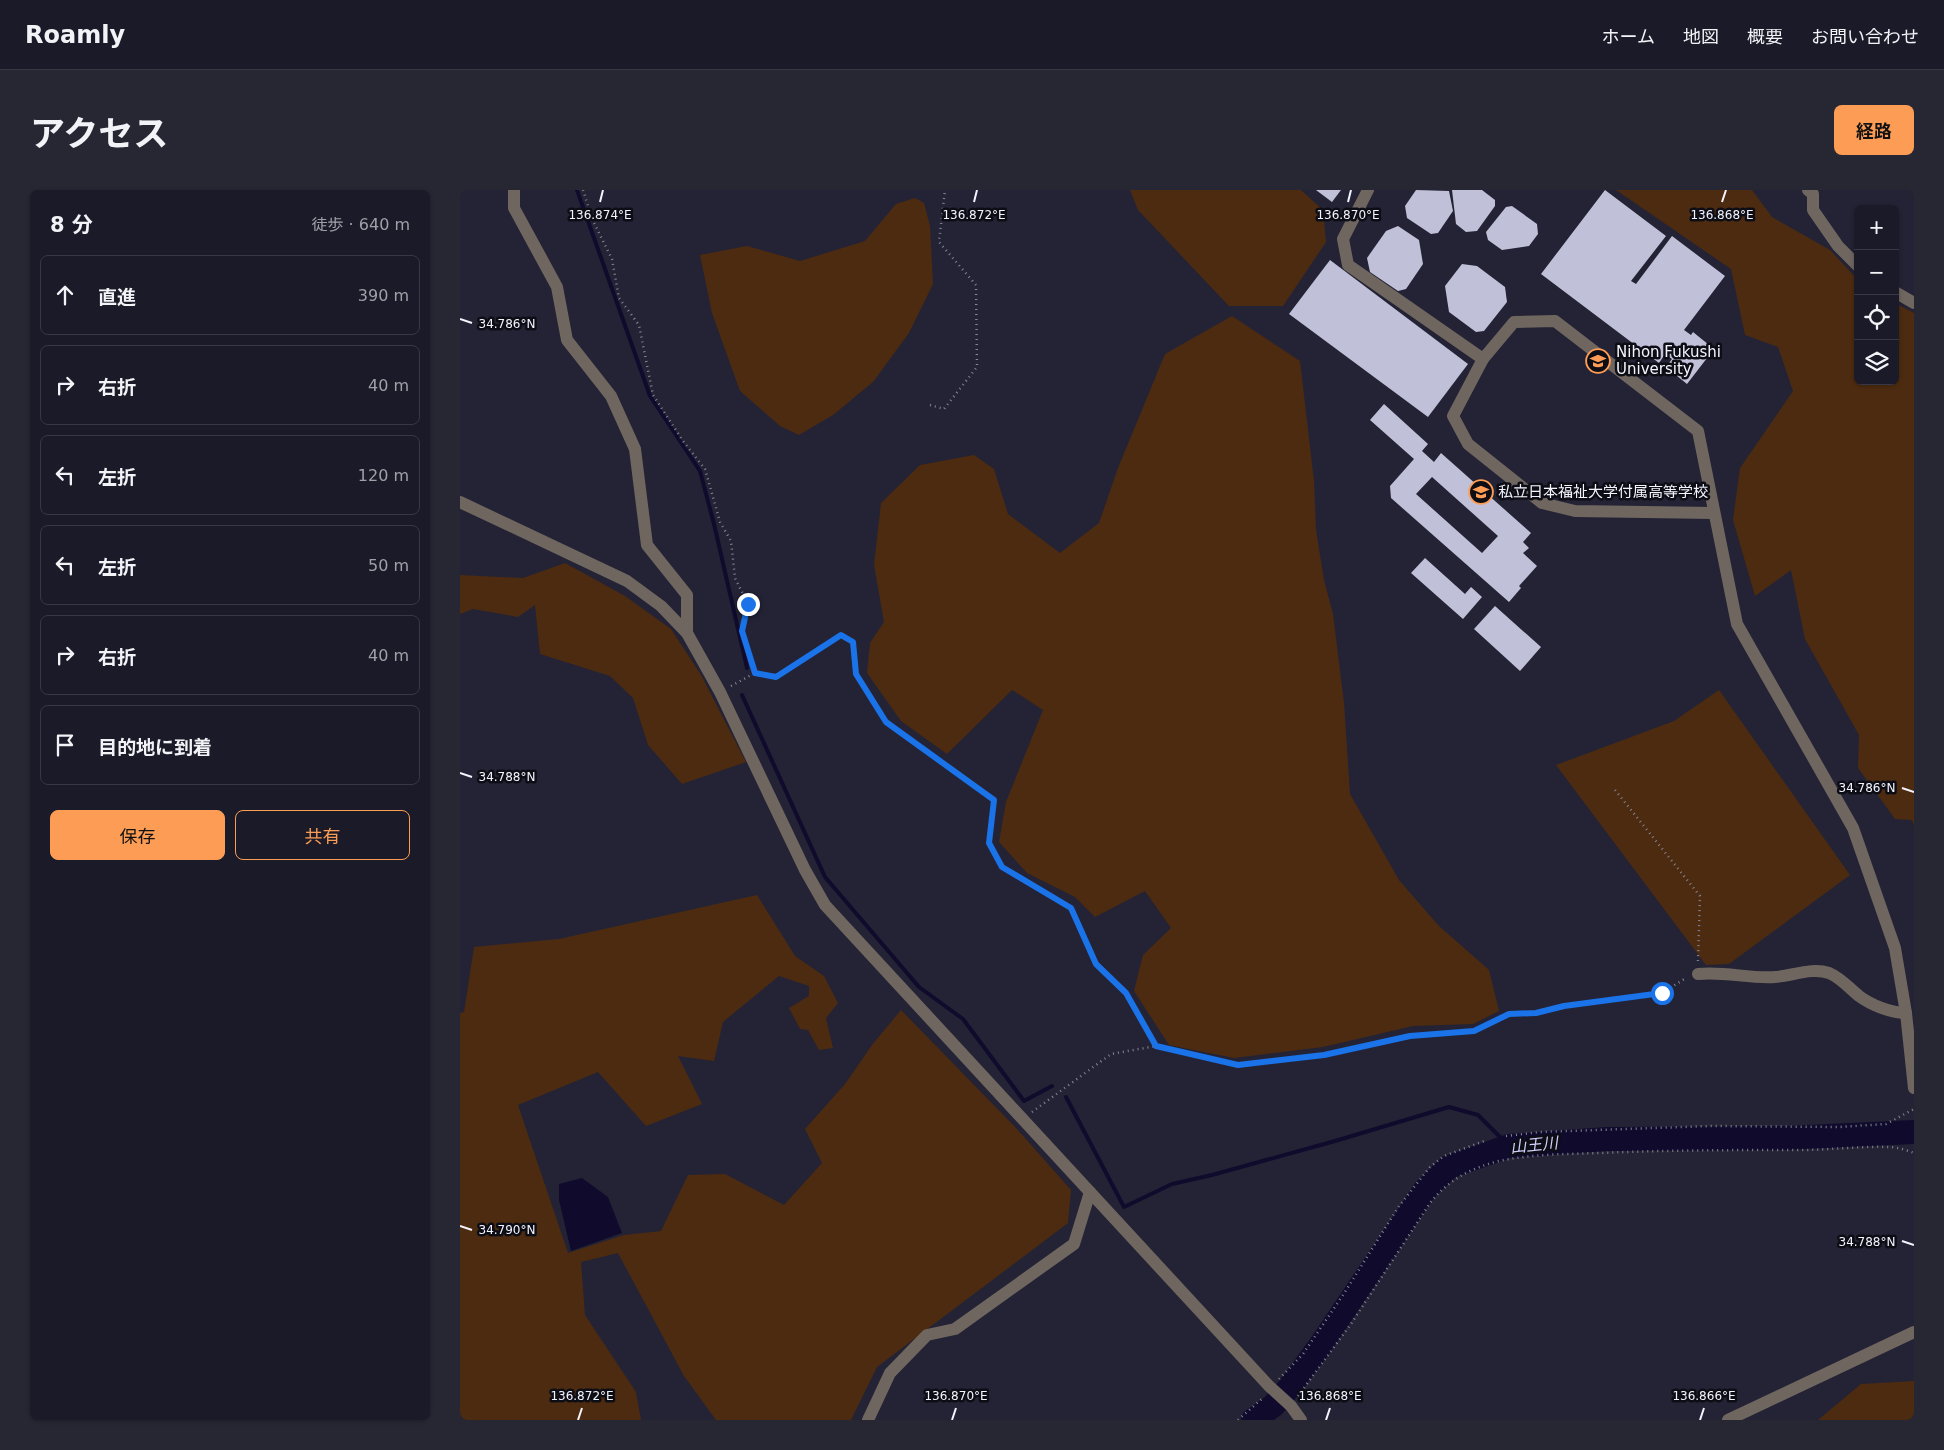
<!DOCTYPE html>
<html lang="ja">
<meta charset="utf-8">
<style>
body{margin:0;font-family:"DejaVu Sans","Noto Sans JP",sans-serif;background:#272734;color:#f1f3f6}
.controls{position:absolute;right:15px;top:15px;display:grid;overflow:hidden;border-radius:8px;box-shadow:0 1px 4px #0004}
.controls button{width:45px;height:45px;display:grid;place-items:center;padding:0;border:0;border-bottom:1px solid #383845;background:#1a1a28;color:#f1f3f6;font:25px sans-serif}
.stop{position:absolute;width:15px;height:15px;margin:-11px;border:4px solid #1a73e8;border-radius:50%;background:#fff}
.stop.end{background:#1a73e8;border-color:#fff;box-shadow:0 1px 5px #0008}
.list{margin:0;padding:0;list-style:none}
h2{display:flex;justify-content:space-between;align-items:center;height:65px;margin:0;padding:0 20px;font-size:21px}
h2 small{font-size:16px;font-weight:400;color:#9fa1a8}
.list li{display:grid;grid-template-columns:32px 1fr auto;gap:15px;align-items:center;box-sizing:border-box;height:80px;margin:0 10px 10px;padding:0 10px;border:1px solid #383845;border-radius:8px}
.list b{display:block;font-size:19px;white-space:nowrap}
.list em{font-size:16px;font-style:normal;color:#9fa1a8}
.actions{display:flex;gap:10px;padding:15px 20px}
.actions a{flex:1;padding:11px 0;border:1px solid #fd9d55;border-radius:8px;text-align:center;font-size:18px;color:#fd9d55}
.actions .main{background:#fd9d55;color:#111}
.icon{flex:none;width:28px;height:28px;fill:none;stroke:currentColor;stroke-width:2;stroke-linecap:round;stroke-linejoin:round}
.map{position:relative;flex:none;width:1454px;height:1230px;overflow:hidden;border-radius:8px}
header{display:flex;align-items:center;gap:30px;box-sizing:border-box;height:70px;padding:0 25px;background:#1a1a28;border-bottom:1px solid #383845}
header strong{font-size:24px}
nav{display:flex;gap:28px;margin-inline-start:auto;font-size:18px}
.intro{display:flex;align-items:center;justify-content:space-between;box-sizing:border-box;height:120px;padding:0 30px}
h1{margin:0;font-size:35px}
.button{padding:12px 22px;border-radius:8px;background:#fd9d55;color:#111;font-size:18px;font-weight:700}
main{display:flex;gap:30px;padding:0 30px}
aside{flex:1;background:#1a1a28;border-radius:8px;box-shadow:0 1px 4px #0004}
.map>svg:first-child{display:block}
</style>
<header>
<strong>Roamly</strong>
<nav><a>ホーム</a><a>地図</a><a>概要</a><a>お問い合わせ</a></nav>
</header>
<div class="intro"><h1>アクセス</h1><a class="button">経路</a></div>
<main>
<aside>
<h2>8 分<small>徒歩 · 640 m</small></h2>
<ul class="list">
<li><svg class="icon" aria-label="ahead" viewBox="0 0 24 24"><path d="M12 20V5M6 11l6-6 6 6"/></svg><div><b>直進</b></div><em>390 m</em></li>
<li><svg class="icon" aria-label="right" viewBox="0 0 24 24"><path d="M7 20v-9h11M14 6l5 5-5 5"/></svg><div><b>右折</b></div><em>40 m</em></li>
<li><svg class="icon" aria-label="left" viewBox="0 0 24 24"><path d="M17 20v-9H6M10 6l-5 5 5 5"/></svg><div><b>左折</b></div><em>120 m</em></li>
<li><svg class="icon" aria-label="left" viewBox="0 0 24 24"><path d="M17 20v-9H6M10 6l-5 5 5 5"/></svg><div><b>左折</b></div><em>50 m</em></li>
<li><svg class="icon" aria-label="right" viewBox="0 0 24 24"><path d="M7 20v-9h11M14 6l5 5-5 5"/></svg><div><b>右折</b></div><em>40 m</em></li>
<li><svg class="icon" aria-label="arrive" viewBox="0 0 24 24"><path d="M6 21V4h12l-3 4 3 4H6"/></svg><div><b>目的地に到着</b></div></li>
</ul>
<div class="actions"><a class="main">保存</a><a>共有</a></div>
</aside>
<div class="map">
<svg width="1454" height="1230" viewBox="0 0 1454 1230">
<rect width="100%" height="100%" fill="#232335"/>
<!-- green -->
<g fill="#4d2b10">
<path d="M 670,0 L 841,0 L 863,20 L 866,52 L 823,116 L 769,116 L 678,20 Z"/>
<path d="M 1156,0 L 1292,0 L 1312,27 L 1370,60 L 1398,90 L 1398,191 L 1435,191 L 1435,113 L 1454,123 L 1454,636 L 1452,630 L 1435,629 L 1398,578 L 1399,545 L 1345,449 L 1331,380 L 1295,406 L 1273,330 L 1280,278 L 1333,201 L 1318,157 L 1285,145 L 1271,79 Z"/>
<path d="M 455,8 L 464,13 L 470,36 L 473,94 L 449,143 L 413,192 L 373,225 L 339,245 L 320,236 L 280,201 L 252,123 L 240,65 L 287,56 L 340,71 L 405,51 L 436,14 Z"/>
<path d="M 772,126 L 840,171 L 854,291 L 856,340 L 864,390 L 873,424 L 884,513 L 890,604 L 939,690 L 978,735 L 1029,780 L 1039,821 L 1013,834 L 953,836 L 863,857 L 774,868 L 709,855 L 674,801 L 683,765 L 711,738 L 685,701 L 635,727 L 615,707 L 567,683 L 539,652 L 546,612 L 583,520 L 552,500 L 487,564 L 441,531 L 407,483 L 410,453 L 424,432 L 414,375 L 421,313 L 460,275 L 514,265 L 534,279 L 548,324 L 600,363 L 639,333 L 658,278 L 705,164 Z"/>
<path d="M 105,373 L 165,406 L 211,439 L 241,485 L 286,572 L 222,594 L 188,555 L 173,508 L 150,486 L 80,464 L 75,415 L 58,427 L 13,419 L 0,424 L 0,385 L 63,388 Z"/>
<path d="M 1259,500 L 1390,685 L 1269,774 L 1246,775 L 1096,575 L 1214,531 Z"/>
<path d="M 297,705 L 335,766 L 364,786 L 378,813 L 366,828 L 373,858 L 359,860 L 348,840 L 340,839 L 329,818 L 349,806 L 349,796 L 319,786 L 263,832 L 254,871 L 218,866 L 242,914 L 186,936 L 138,882 L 58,915 L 108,1063 L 164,1045 L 201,1041 L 228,985 L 265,984 L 324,1015 L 362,973 L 345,939 L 385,894 L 412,855 L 441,820 L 557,939 L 611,1000 L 608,1033 L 417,1177 L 391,1230 L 256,1230 L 224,1186 L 158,1063 L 121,1072 L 125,1125 L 176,1202 L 181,1230 L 0,1230 L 0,823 L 4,822 L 14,757 L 99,749 Z"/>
<path d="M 1454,1191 L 1454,1230 L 1358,1230 L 1401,1194 Z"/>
</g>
<!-- water -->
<path fill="#100b2d" d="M 122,988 L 148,1007 L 162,1043 L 111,1061 L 99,1010 L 99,994 Z"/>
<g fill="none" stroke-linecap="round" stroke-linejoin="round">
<!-- stream -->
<g stroke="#100b2d" stroke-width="4">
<path d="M 117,0 L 190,206 L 240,281 L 254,334 L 287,478"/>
<path d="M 282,505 L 365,687 L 459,797 L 503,829 L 564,911 L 592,896"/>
<path d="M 606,907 L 664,1017 L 712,994 L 752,985 L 875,951 L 989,917 L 1018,925 L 1049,956"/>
</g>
<!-- river -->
<path stroke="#100b2d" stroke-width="24" d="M 793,1230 L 813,1216 L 829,1198 L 860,1156 L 965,1000 L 989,977 L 1049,956 L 1147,949 L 1325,948 L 1454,942"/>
</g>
<!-- building -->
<g fill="#c0c0d9" fill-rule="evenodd">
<path d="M 856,0 L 881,0 L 872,12 Z"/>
<path d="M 956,0 L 989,1 L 993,21 L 978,43 L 971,44 L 947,28 L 945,16 Z"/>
<path d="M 992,0 L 1022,0 L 1035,10 L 1035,16 L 1017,41 L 1006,42 L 996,34 Z"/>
<path d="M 1145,0 L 1206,46 L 1171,91 L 1176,94 L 1212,46 L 1265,86 L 1224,140 L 1231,145 L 1233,142 L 1254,159 L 1227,194 L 1206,177 L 1212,169 L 1205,164 L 1199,173 L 1081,84 Z"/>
<path d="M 1052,16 L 1077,34 L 1078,44 L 1069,56 L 1042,60 L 1028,50 L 1026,42 L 1046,17 Z"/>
<path d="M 938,36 L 959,50 L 963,74 L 946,99 L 938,101 L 910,82 L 907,68 L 926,41 Z"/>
<path d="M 870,70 L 1008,174 L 968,227 L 829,124 Z"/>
<path d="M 1002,74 L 1017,76 L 1045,97 L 1047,112 L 1024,141 L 1016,142 L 989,122 L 985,96 Z"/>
<path d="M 924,214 L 968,254 L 962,261 L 974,272 L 981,263 L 1071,343 L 1063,352 L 1069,358 L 1063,363 L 1077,376 L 1059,396 L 1061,398 L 1049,412 L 931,308 L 930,296 L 954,269 L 910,230 ZM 972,287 L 1038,346 L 1022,363 L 956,304 Z"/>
<path d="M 965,368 L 1005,404 L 1011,397 L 1022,407 L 1003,429 L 951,383 Z"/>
<path d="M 1035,416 L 1081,457 L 1060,481 L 1014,439 Z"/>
</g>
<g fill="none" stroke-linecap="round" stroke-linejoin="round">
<!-- path -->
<g stroke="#858594" stroke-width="2.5" stroke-dasharray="1 4" stroke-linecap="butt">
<path d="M 123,0 L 133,31 L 152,69 L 159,108 L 179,135 L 193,205 L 223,251 L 245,279 L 260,332 L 271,351 L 275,388 L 288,414 L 282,441 L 295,483"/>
<path d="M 470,215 L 484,219 L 517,177 L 516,95 L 479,52 L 485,0"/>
<path d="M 271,496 L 295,483 L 316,487 L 381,445 L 393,452 L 396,484 L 426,532 L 534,610 L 529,653 L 542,677 L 611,718 L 636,774 L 666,803 L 696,856"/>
<path d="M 1155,600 L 1240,706 L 1238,771"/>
<path d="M 572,922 L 651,864 L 696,856 L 778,875 L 864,865 L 951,846 L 1014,841 L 1049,824 L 1076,823 L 1104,816 L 1193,805 L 1202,803 L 1226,788"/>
<path d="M 1046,946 L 1080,942 L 1251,936 L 1379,937 L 1426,934 L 1454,919"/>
<path d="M 819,1189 L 843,1164 L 885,1102 L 939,1016 L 970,977 L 984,966 L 1027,950"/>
<path d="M 838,1206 L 891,1134 L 970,1013 C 988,990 1011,978 1039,971 C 1072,964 1107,964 1141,963 C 1208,960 1274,960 1341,960 C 1370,960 1399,956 1428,957 C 1437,957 1446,960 1454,963"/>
<path d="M 778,1230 L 804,1207"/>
</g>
<!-- minor -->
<g stroke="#706660" stroke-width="12">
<path d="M 54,0 L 54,18 L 97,97 L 107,150 L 151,206 L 175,259 L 187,355 L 227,405 L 227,443"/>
<path d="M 908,0 L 883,49 L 888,75 L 1023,169"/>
<path d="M 1348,0 L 1353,4 L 1353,20 L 1378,56 L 1398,76"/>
<path d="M 1435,102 L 1454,113"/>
<path d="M 0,312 L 167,391 L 201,416 L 227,443 L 260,502 L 345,680 L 365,715 L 809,1196 L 831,1216 L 841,1230"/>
<path d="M 1253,323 L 1115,321 L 1082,313 L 1008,254 L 993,226 L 1023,169 L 1054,132 L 1095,131 L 1238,241 L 1277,434 L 1393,638 L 1435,758 L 1446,823 L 1454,898"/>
<path d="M 1238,784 C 1264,781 1290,789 1315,787 C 1332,786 1352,777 1369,783 C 1381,788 1389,798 1399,806 C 1411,815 1431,823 1446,823"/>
<path d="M 408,1230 L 430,1183 L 467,1145 L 495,1139 L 614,1054 L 630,1002"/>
<path d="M 1268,1230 L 1454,1142"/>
</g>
</g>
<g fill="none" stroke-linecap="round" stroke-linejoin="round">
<!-- route -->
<path stroke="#1a73e8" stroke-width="6" d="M 288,414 L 282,441 L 295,483 L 316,487 L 381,445 L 393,452 L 396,484 L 426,532 L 534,610 L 529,653 L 542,677 L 611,718 L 636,774 L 666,803 L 696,856 L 778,875 L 864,865 L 950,846 L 1014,841 L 1049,824 L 1076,823 L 1104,816 L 1202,803"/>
</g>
<!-- ticks -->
<path fill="none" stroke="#f3f4fe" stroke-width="2" d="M 140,12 L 143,0M 514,12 L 517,0M 888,12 L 891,0M 1262,12 L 1266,0M 0,129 L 12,133M 0,583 L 12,587M 1442,598 L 1454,602M 0,1036 L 12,1040M 1442,1051 L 1454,1055M 118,1230 L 122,1218M 492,1230 L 496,1218M 866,1230 L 870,1218M 1240,1230 L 1244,1218"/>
<!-- icons -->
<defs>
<g id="university-ring" transform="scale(1.25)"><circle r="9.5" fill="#0d0d15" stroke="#fd9d55" stroke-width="1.5"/><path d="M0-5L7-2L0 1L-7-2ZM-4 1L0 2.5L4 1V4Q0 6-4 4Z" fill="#fd9d55"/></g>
<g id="school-ring" transform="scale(1.25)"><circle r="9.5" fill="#0d0d15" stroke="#fd9d55" stroke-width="1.5"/><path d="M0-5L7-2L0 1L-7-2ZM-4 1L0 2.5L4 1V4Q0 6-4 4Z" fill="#fd9d55"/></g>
</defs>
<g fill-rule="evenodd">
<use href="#university-ring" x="1138" y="171"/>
<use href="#school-ring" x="1021" y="302"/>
</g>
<g text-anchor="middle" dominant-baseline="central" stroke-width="5" stroke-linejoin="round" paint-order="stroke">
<!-- poi labels -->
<g font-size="15" fill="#f3f4fe" stroke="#0d0d15" text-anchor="start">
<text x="1156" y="162">Nihon Fukushi<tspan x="1156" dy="17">University</tspan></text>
<text x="1038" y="302">私立日本福祉大学付属高等学校</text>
</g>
<!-- water labels -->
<g font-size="16" font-style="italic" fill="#d0d0fa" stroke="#0d0d15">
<text transform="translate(1074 955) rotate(-6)">山王川</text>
</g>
</g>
<g font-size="12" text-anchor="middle" fill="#f3f4fe" stroke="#0d0d15" stroke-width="5" stroke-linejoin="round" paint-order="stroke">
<text x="140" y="29">136.874°E</text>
<text x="514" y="29">136.872°E</text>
<text x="888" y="29">136.870°E</text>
<text x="1262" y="29">136.868°E</text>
<text x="47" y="138">34.786°N</text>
<text x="47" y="591">34.788°N</text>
<text x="1407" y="602">34.786°N</text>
<text x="47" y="1044">34.790°N</text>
<text x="1407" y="1056">34.788°N</text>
<text x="122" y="1210">136.872°E</text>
<text x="496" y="1210">136.870°E</text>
<text x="870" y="1210">136.868°E</text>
<text x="1244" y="1210">136.866°E</text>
</g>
</svg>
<div class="controls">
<button>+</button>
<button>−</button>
<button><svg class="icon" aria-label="locate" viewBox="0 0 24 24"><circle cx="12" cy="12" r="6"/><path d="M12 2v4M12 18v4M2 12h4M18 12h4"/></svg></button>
<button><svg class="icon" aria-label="layers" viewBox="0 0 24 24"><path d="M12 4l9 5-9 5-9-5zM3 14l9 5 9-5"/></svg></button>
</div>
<div class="stop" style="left:1202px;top:803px"></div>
<div class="stop end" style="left:288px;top:414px"></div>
</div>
</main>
